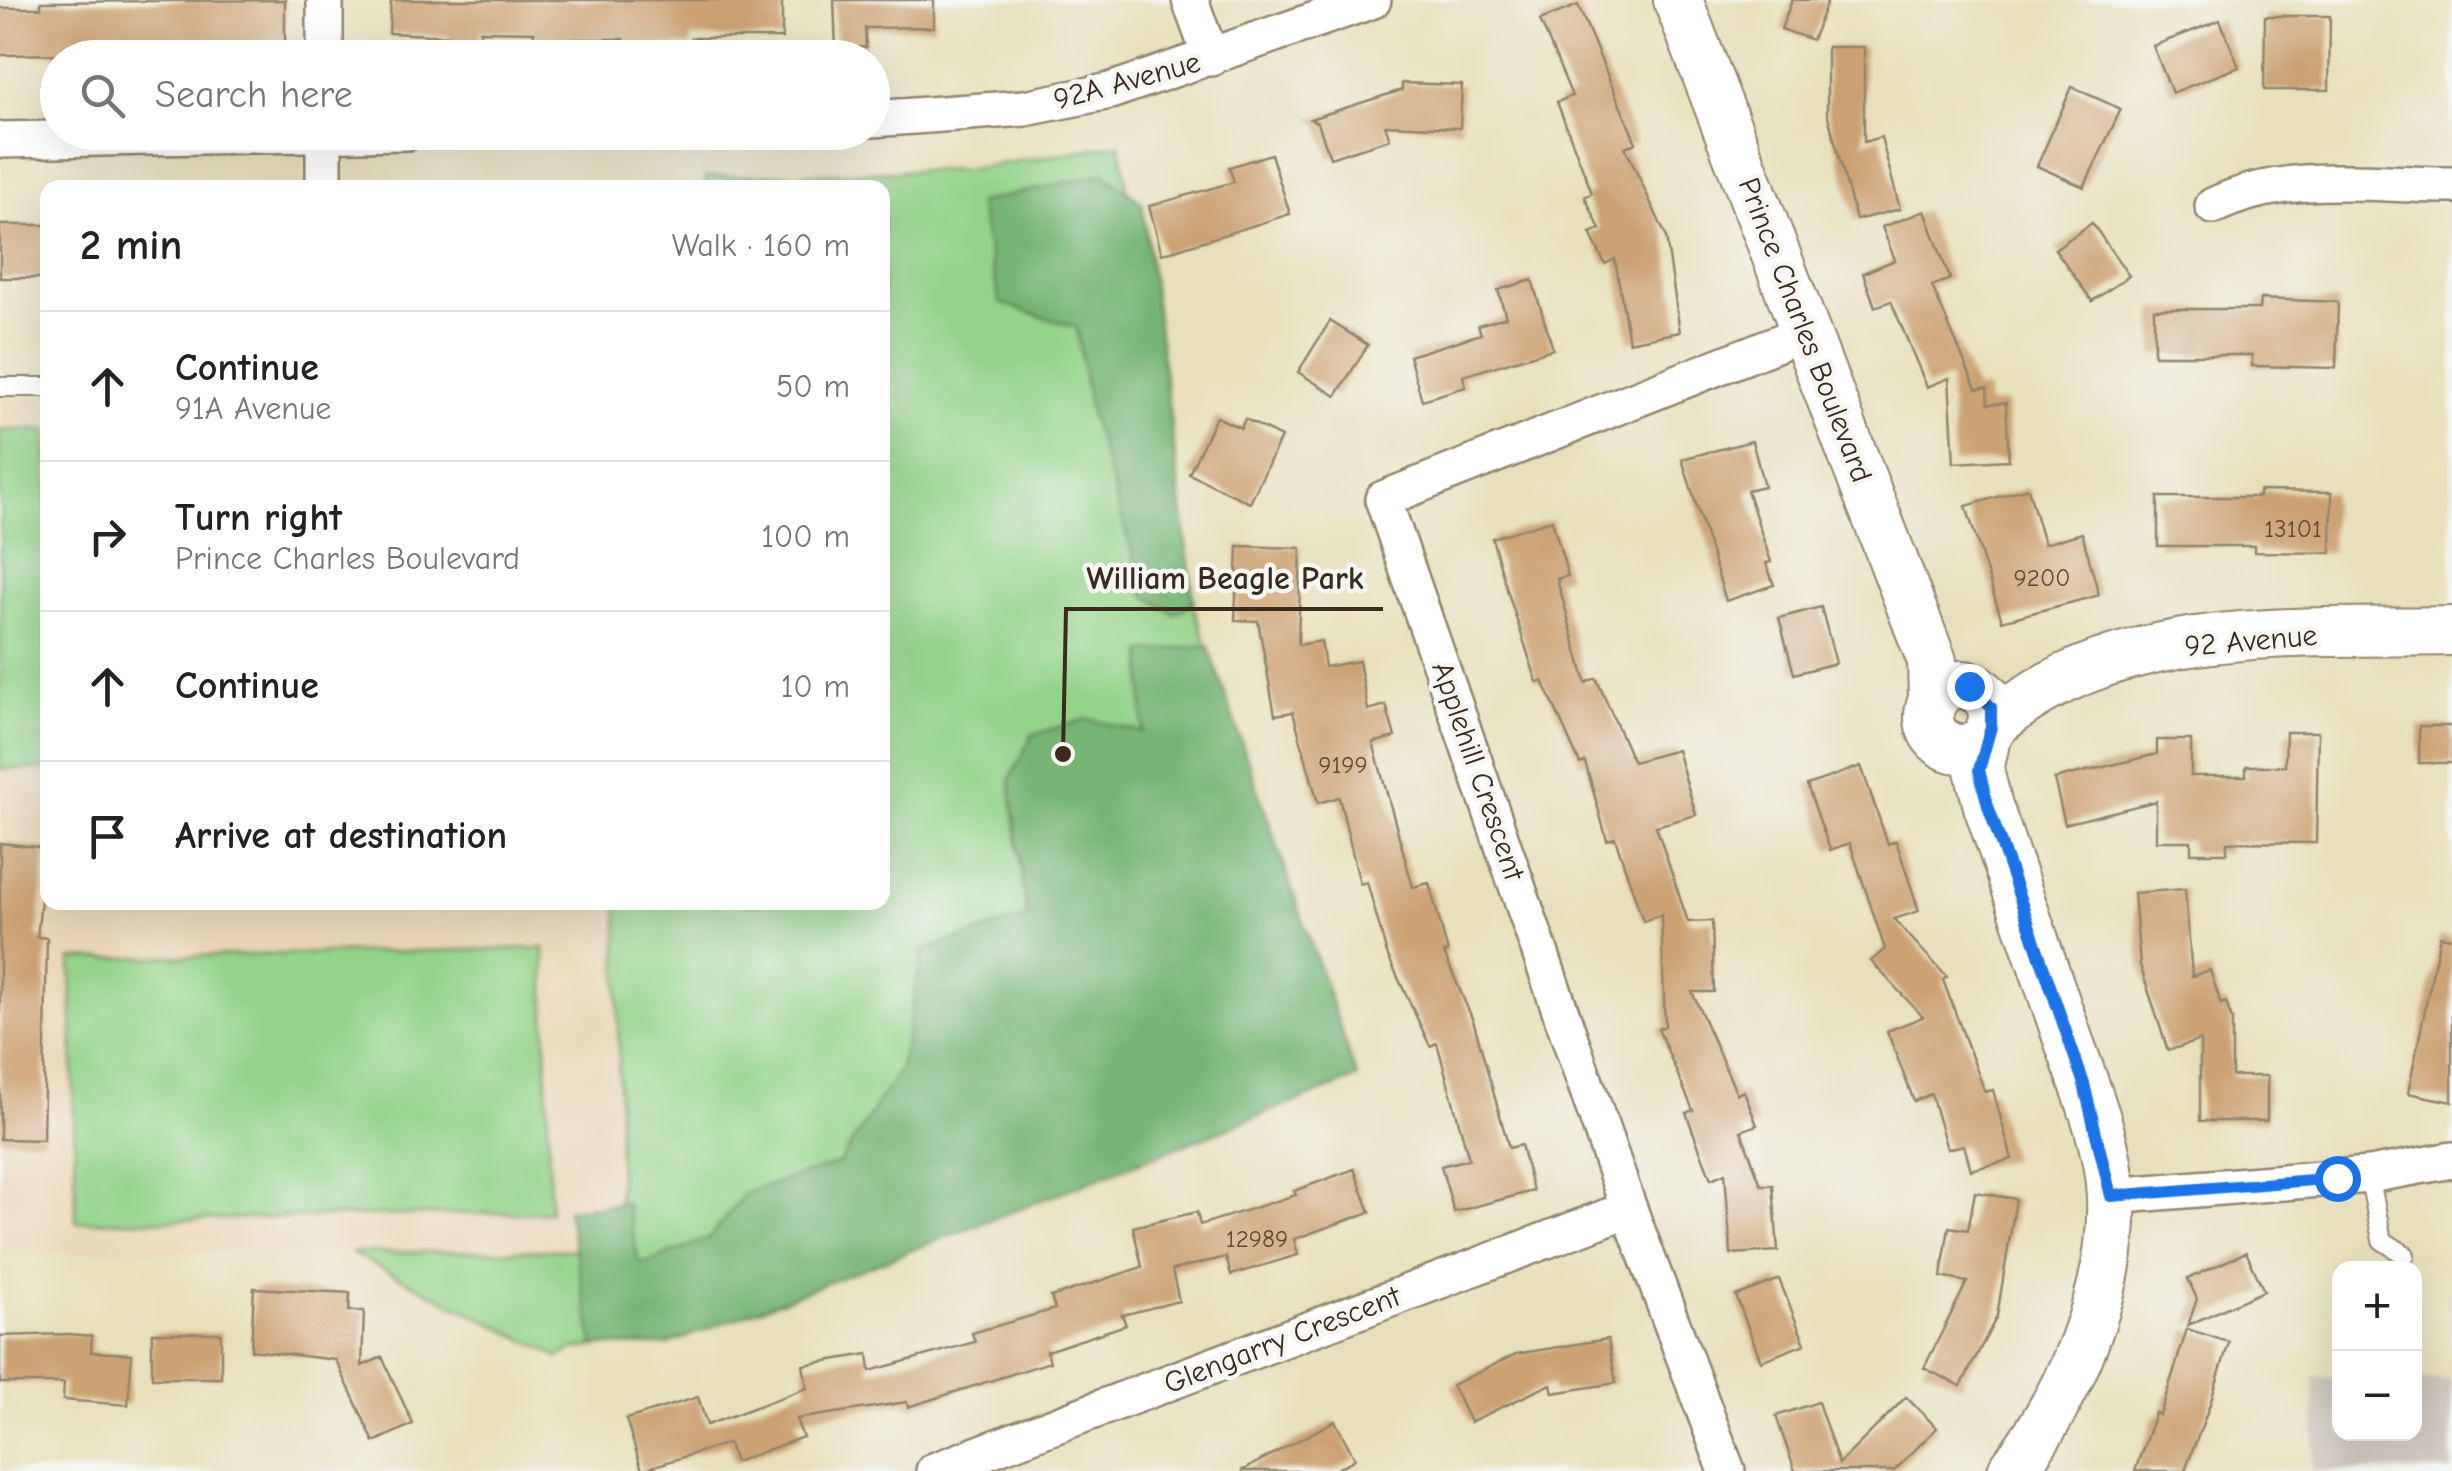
<!DOCTYPE html>
<meta charset="utf-8">
<style>
body{margin:0;font-family:"Comic Neue",sans-serif;background:#f6f6f6;color:#222}
.controls{position:absolute;right:30px;bottom:30px;display:grid;overflow:hidden;border-radius:20px;box-shadow:0 10px 40px #0002}
.controls button{width:90px;height:90px;display:grid;place-items:center;padding:0;border:0;border-bottom:2px solid #e0e0e0;background:#fff;color:#222;font:50px sans-serif}
.stop{position:absolute;width:30px;height:30px;margin:-22px;border:8px solid #1a73e8;border-radius:50%;background:#fff}
.stop.end{background:#1a73e8;border-color:#fff;box-shadow:0 2px 10px #0008}
.list{margin:0;padding:0;list-style:none}
h2{display:flex;justify-content:space-between;align-items:center;height:130px;margin:0;padding:0 40px;font-size:42px}
h2 small{font-size:32px;font-weight:400;color:#767676}
.list li{display:grid;grid-template-columns:65px 1fr auto;gap:30px;align-items:center;box-sizing:border-box;height:150px;padding:0 40px;border-top:2px solid #e0e0e0}
.list b{display:block;font-size:38px;white-space:nowrap}
.list p{margin:0;font-size:32px;white-space:nowrap;color:#767676}
.list em{font-size:32px;font-style:normal;color:#767676}
.icon{flex:none;width:55px;height:55px;fill:none;stroke:currentColor;stroke-width:2;stroke-linecap:round;stroke-linejoin:round}
.map{position:relative;flex:none;width:2452px;height:1471px;overflow:hidden}
.search{position:absolute;background:#fff;box-shadow:0 10px 40px #0002;left:40px;top:40px;width:850px;height:110px;display:flex;align-items:center;gap:25px;box-sizing:border-box;padding:0 35px;border-radius:55px;color:#767676;font-size:38px}
.panel{position:absolute;background:#fff;box-shadow:0 10px 40px #0002;left:40px;top:180px;width:850px;height:730px;border-radius:20px}
.map>svg:first-child{display:block}
</style>
<div class="map">
<svg width="2452" height="1471" viewBox="0 0 2452 1471">
<rect width="100%" height="100%" fill="#f6f6f2"/>
<filter id="ink" filterUnits="userSpaceOnUse"><feTurbulence type="fractalNoise" baseFrequency=".01" numOctaves="2"/><feDisplacementMap in="SourceGraphic" scale="20" xChannelSelector="R" yChannelSelector="G"/><feConvolveMatrix kernelMatrix="1 2 1 2 8 2 1 2 1" color-interpolation-filters="sRGB"/></filter>
<filter id="wash" filterUnits="userSpaceOnUse"><feTurbulence type="fractalNoise" baseFrequency=".0048" numOctaves="4" result="noise"/><feDisplacementMap in="SourceGraphic" scale="40" xChannelSelector="R" yChannelSelector="G"/><feGaussianBlur stdDeviation="2.25" result="paint"/><feColorMatrix in="noise" values="0 0 0 0 0 0 0 0 0 0 0 0 0 0 0 0 0 1.4 0 .05"/><feComposite in="paint" operator="in"/></filter>
<g filter="url(#wash)">
<rect width="100%" height="100%" fill="#e8e0bc"/>
<!-- built -->
<path fill="#ebd8ba" d="M 0,398 L 47,398 L 48,902 L 618,903 L 619,1249 L 0,1254 Z"/>
<!-- industrial -->
<path fill="#cbc3b8" d="M 2315,1377 L 2339,1378 L 2340,1434 L 2414,1434 L 2415,1379 L 2452,1380 L 2452,1471 L 2313,1471 Z"/>
<!-- green -->
<g fill="#93d38a" stroke="#677e54" stroke-width="2.5">
<path d="M 1120,144 L 1193,606 L 1357,1078 L 686,1332 L 572,1350 L 559,1357 L 351,1253 L 619,1249 L 618,903 L 882,902 L 882,188 L 706,187 L 706,177 L 971,169 Z"/>
<path d="M 47,430 L 47,769 L 0,769 L 0,430 Z"/>
<path d="M 544,948 L 550,1212 L 76,1222 L 71,959 Z"/>
</g>
<!-- forest -->
<g fill="#76b576" stroke="#58704a" stroke-width="2.5">
<path d="M 1104,173 L 1142,203 L 1194,601 L 1175,614 L 1145,595 L 1089,409 L 1077,328 L 1000,303 L 978,203 Z"/>
<path d="M 1208,645 L 1357,1078 L 666,1345 L 594,1346 L 567,1209 L 626,1203 L 639,1262 L 647,1263 L 709,1238 L 745,1193 L 839,1163 L 900,1069 L 923,951 L 1027,917 L 1010,780 L 1032,735 L 1087,719 L 1143,732 L 1143,652 Z"/>
</g>
<g id="blocks">
<!-- building -->
<g fill="#cca273">
<path d="M 285,0 L 285,56 L 217,56 L 217,52 L 0,55 L 0,8 L 41,8 L 41,2 Z"/>
<path d="M 391,0 L 782,0 L 782,38 L 691,38 L 691,46 L 624,45 L 624,39 L 534,39 L 534,32 L 480,31 L 479,53 L 449,52 L 449,36 L 389,33 Z"/>
<path d="M 834,0 L 934,0 L 934,27 L 865,28 L 866,47 L 836,49 Z"/>
<path d="M 1792,0 L 1828,0 L 1812,40 L 1781,29 Z"/>
<path d="M 1578,5 L 1636,143 L 1625,147 L 1666,236 L 1680,332 L 1629,342 L 1615,259 L 1605,264 L 1590,233 L 1600,229 L 1585,197 L 1592,193 L 1557,102 L 1572,96 L 1540,20 Z"/>
<path d="M 2265,16 L 2330,16 L 2329,90 L 2264,90 Z"/>
<path d="M 2220,20 L 2239,67 L 2172,93 L 2153,46 Z"/>
<path d="M 1827,47 L 1864,47 L 1864,142 L 1881,137 L 1900,209 L 1856,220 L 1827,112 Z"/>
<path d="M 1402,83 L 1462,85 L 1460,128 L 1385,125 L 1390,139 L 1330,158 L 1318,123 L 1310,119 L 1402,90 Z"/>
<path d="M 2072,87 L 2121,109 L 2084,187 L 2037,166 Z"/>
<path d="M 1271,154 L 1290,214 L 1162,254 L 1149,206 L 1234,182 L 1229,167 Z"/>
<path d="M 1925,211 L 1950,279 L 1932,286 L 1976,389 L 1987,388 L 1988,404 L 2006,403 L 2009,460 L 1954,463 L 1949,378 L 1927,387 L 1891,301 L 1875,307 L 1863,273 L 1895,260 L 1882,227 Z"/>
<path d="M 2092,223 L 2129,276 L 2092,301 L 2055,249 Z"/>
<rect x="0" y="225" width="48" height="53"/>
<path d="M 1532,280 L 1553,349 L 1463,376 L 1466,387 L 1422,400 L 1409,356 L 1481,334 L 1478,325 L 1506,317 L 1498,290 Z"/>
<path d="M 2260,299 L 2338,302 L 2336,368 L 2252,366 L 2252,355 L 2154,355 L 2154,309 L 2259,309 Z"/>
<path d="M 1330,321 L 1368,345 L 1336,396 L 1298,372 Z"/>
<path d="M 1216,417 L 1241,428 L 1245,419 L 1281,437 L 1250,503 L 1189,474 Z"/>
<path d="M 1752,441 L 1764,486 L 1747,490 L 1771,562 L 1766,563 L 1774,585 L 1726,601 L 1682,459 Z"/>
<path d="M 2028,488 L 2044,544 L 2082,533 L 2099,595 L 2002,621 L 1966,506 Z"/>
<path d="M 2259,491 L 2332,492 L 2331,553 L 2254,552 L 2254,546 L 2158,546 L 2158,497 L 2259,497 Z"/>
<path d="M 1552,520 L 1568,576 L 1557,579 L 1586,683 L 1596,678 L 1633,762 L 1677,750 L 1696,815 L 1656,826 L 1688,922 L 1712,921 L 1714,992 L 1692,992 L 1737,1094 L 1744,1091 L 1757,1125 L 1741,1131 L 1761,1185 L 1773,1185 L 1778,1251 L 1731,1254 L 1725,1173 L 1711,1179 L 1686,1113 L 1693,1110 L 1658,1029 L 1665,1026 L 1661,915 L 1643,921 L 1615,838 L 1607,840 L 1585,762 L 1580,764 L 1543,681 L 1537,682 L 1508,593 L 1492,538 Z"/>
<path d="M 1238,546 L 1301,548 L 1298,645 L 1321,641 L 1325,667 L 1359,661 L 1368,710 L 1386,705 L 1395,737 L 1373,743 L 1413,887 L 1429,883 L 1448,952 L 1444,953 L 1474,1023 L 1509,1148 L 1521,1145 L 1533,1191 L 1454,1212 L 1441,1166 L 1469,1159 L 1437,1043 L 1430,1046 L 1387,954 L 1367,882 L 1360,884 L 1339,797 L 1318,803 L 1293,712 L 1275,715 L 1258,621 L 1235,620 Z"/>
<path d="M 1821,607 L 1836,663 L 1794,674 L 1779,618 Z"/>
<rect x="2419" y="726" width="33" height="37"/>
<path d="M 2286,732 L 2318,732 L 2316,843 L 2227,842 L 2227,853 L 2191,853 L 2191,841 L 2156,841 L 2156,801 L 2065,824 L 2054,779 L 2157,754 L 2157,740 L 2191,740 L 2191,776 L 2246,776 L 2246,766 L 2285,766 Z"/>
<path d="M 1861,766 L 1888,844 L 1896,841 L 1919,911 L 1894,919 L 1947,977 L 1943,980 L 1985,1092 L 1993,1090 L 2012,1159 L 1971,1170 L 1964,1145 L 1947,1149 L 1931,1094 L 1914,1101 L 1887,1031 L 1923,1017 L 1871,961 L 1885,949 L 1850,843 L 1830,850 L 1807,785 Z"/>
<path d="M 0,843 L 47,848 L 37,937 L 47,938 L 43,1140 L 0,1139 Z"/>
<path d="M 2185,889 L 2192,976 L 2210,970 L 2221,1004 L 2226,1002 L 2232,1020 L 2232,1076 L 2267,1076 L 2267,1121 L 2200,1121 L 2200,1040 L 2168,1051 L 2140,965 L 2134,893 Z"/>
<path d="M 2440,936 L 2452,938 L 2452,1102 L 2408,1093 Z"/>
<path d="M 1354,1169 L 1370,1212 L 1294,1239 L 1298,1255 L 1231,1275 L 1226,1257 L 1172,1270 L 1179,1301 L 1122,1315 L 1126,1325 L 1047,1351 L 1050,1362 L 908,1407 L 907,1402 L 796,1419 L 803,1437 L 735,1462 L 728,1443 L 642,1470 L 626,1419 L 698,1397 L 707,1425 L 807,1388 L 803,1365 L 868,1354 L 870,1371 L 975,1342 L 972,1333 L 1055,1309 L 1051,1297 L 1142,1267 L 1133,1227 L 1197,1212 L 1200,1225 L 1296,1195 L 1294,1191 Z"/>
<path d="M 1975,1192 L 2016,1199 L 1997,1316 L 1961,1386 L 1924,1368 L 1967,1282 L 1941,1277 L 1949,1227 L 1968,1230 Z"/>
<path d="M 2246,1252 L 2264,1291 L 2188,1325 L 2197,1299 L 2188,1279 Z"/>
<path d="M 1779,1279 L 1805,1344 L 1761,1361 L 1736,1296 Z"/>
<path d="M 254,1288 L 350,1293 L 349,1311 L 364,1311 L 362,1366 L 382,1357 L 413,1424 L 374,1442 L 336,1360 L 251,1350 Z"/>
<path d="M 2187,1329 L 2229,1342 L 2209,1407 L 2185,1471 L 2135,1471 L 2155,1413 L 2160,1415 Z"/>
<rect x="152" y="1333" width="69" height="45"/>
<path d="M 68,1334 L 92,1336 L 91,1352 L 132,1354 L 128,1405 L 63,1400 L 64,1383 L 0,1383 L 0,1336 Z"/>
<path d="M 1608,1339 L 1616,1383 L 1553,1393 L 1551,1384 L 1470,1422 L 1452,1385 L 1516,1354 Z"/>
<path d="M 1906,1397 L 1937,1428 L 1894,1471 L 1795,1471 L 1776,1416 L 1818,1402 L 1839,1464 Z"/>
<path d="M 1335,1421 L 1355,1459 L 1333,1471 L 1241,1471 Z"/>
</g>
</g>
</g>
<g filter="url(#ink)">
<use href="#blocks" fill-opacity="0" stroke="#92856d" stroke-width="2.5"/>
<g fill="none" stroke-linecap="round" stroke-linejoin="round">
<!-- lane casing -->
<g stroke="#92856d" stroke-width="22">
<g id="lane">
<path d="M 0,387 L 48,387"/>
<path d="M 2369,1175 L 2382,1240 L 2405,1255"/>
</g>
</g>
<!-- street casing -->
<g stroke="#92856d" stroke-width="40">
<g id="street">
<path d="M 1190,0 L 1211,58"/>
<path d="M 325,58 L 325,0"/>
<path d="M 872,119 L 1025,108 L 1110,91 L 1373,0"/>
<path d="M 324,132 L 324,188"/>
<path d="M 0,140 L 408,132"/>
<path d="M 2213,206 C 2285,170 2374,185 2452,185"/>
<path d="M 2111,1196 L 2369,1175 L 2452,1160"/>
<path d="M 934,1471 L 1629,1209"/>
<path d="M 1727,1471 L 1629,1209 L 1383,499 L 1806,332"/>
</g>
</g>
<!-- secondary casing -->
<g stroke="#92856d" stroke-width="52">
<g id="secondary">
<path d="M 1678,0 L 1932,661 L 1933,701"/>
<circle cx="1961" cy="717" r="32"/>
<path d="M 1991,727 C 2111,618 2302,634 2452,631"/>
<path d="M 1986,737 L 1979,770 L 1988,806 C 2014,883 2041,959 2067,1036 C 2085,1087 2109,1143 2111,1197 C 2115,1291 2069,1397 2012,1471"/>
</g>
</g>
<!-- lane -->
<use href="#lane" stroke="#fff" stroke-width="18"/>
<!-- street -->
<use href="#street" stroke="#fff" stroke-width="35"/>
<!-- secondary -->
<use href="#secondary" stroke="#fff" stroke-width="48"/>
</g>
</g>
<g fill="none" stroke-linecap="round" stroke-linejoin="round" filter="url(#ink)">
<!-- route -->
<path stroke="#1a73e8" stroke-width="12" d="M 1969,686 L 1991,707 L 1991,727 L 1979,770 L 1988,806 L 2084,1084 L 2111,1196 L 2337,1178"/>
</g>
<g text-anchor="middle" dominant-baseline="central" stroke-width="9" stroke-linejoin="round" paint-order="stroke">
<!-- number labels -->
<g font-size="25" fill="#5f4833">
<text x="2293" y="528">13101</text>
<text x="2042" y="577">9200</text>
<text x="1343" y="764">9199</text>
<text x="1257" y="1238">12989</text>
</g>
<!-- street labels -->
<g font-size="30" fill="#3b2a1e" stroke="#f6f6f2">
<text transform="translate(1127 81) rotate(-15)">92A Avenue</text>
<text transform="translate(1805 330) rotate(69)">Prince Charles Boulevard</text>
<text transform="translate(2251 641) rotate(-5)">92 Avenue</text>
<text transform="translate(1478 771) rotate(71)">Applehill Crescent</text>
<text transform="translate(1282 1340) rotate(-21)">Glengarry Crescent</text>
</g>
</g>
<!-- callouts -->
<path fill="none" stroke="#3b2a1e" stroke-width="4" d="M1063 754L1066 609H1383"/>
<circle fill="#3b2a1e" stroke="#f6f6f2" stroke-width="4" cx="1063" cy="754" r="10"/>
<g font-size="32" text-anchor="middle" font-weight="bold" fill="#3b2a1e" stroke="#f6f6f2" stroke-width="9" stroke-linejoin="round" paint-order="stroke">
<text x="1225" y="589">William Beagle Park</text>
</g>
</svg>
<div class="controls">
<button>+</button>
<button>−</button>
</div>
<div class="stop" style="left:2337px;top:1178px"></div>
<div class="stop end" style="left:1969px;top:686px"></div>
<div class="search"><svg class="icon" aria-label="search" viewBox="0 0 24 24"><circle cx="10" cy="10" r="6"/><path d="M15 15l6 6"/></svg>Search here</div>
<section class="panel">
<h2>2 min<small>Walk · 160 m</small></h2>
<ul class="list">
<li><svg class="icon" aria-label="ahead" viewBox="0 0 24 24"><path d="M12 20V5M6 11l6-6 6 6"/></svg><div><b>Continue</b><p>91A Avenue</p></div><em>50 m</em></li>
<li><svg class="icon" aria-label="right" viewBox="0 0 24 24"><path d="M7 20v-9h11M14 6l5 5-5 5"/></svg><div><b>Turn right</b><p>Prince Charles Boulevard</p></div><em>100 m</em></li>
<li><svg class="icon" aria-label="ahead" viewBox="0 0 24 24"><path d="M12 20V5M6 11l6-6 6 6"/></svg><div><b>Continue</b></div><em>10 m</em></li>
<li><svg class="icon" aria-label="arrive" viewBox="0 0 24 24"><path d="M6 21V4h12l-3 4 3 4H6"/></svg><div><b>Arrive at destination</b></div></li>
</ul>
</section>
</div>
